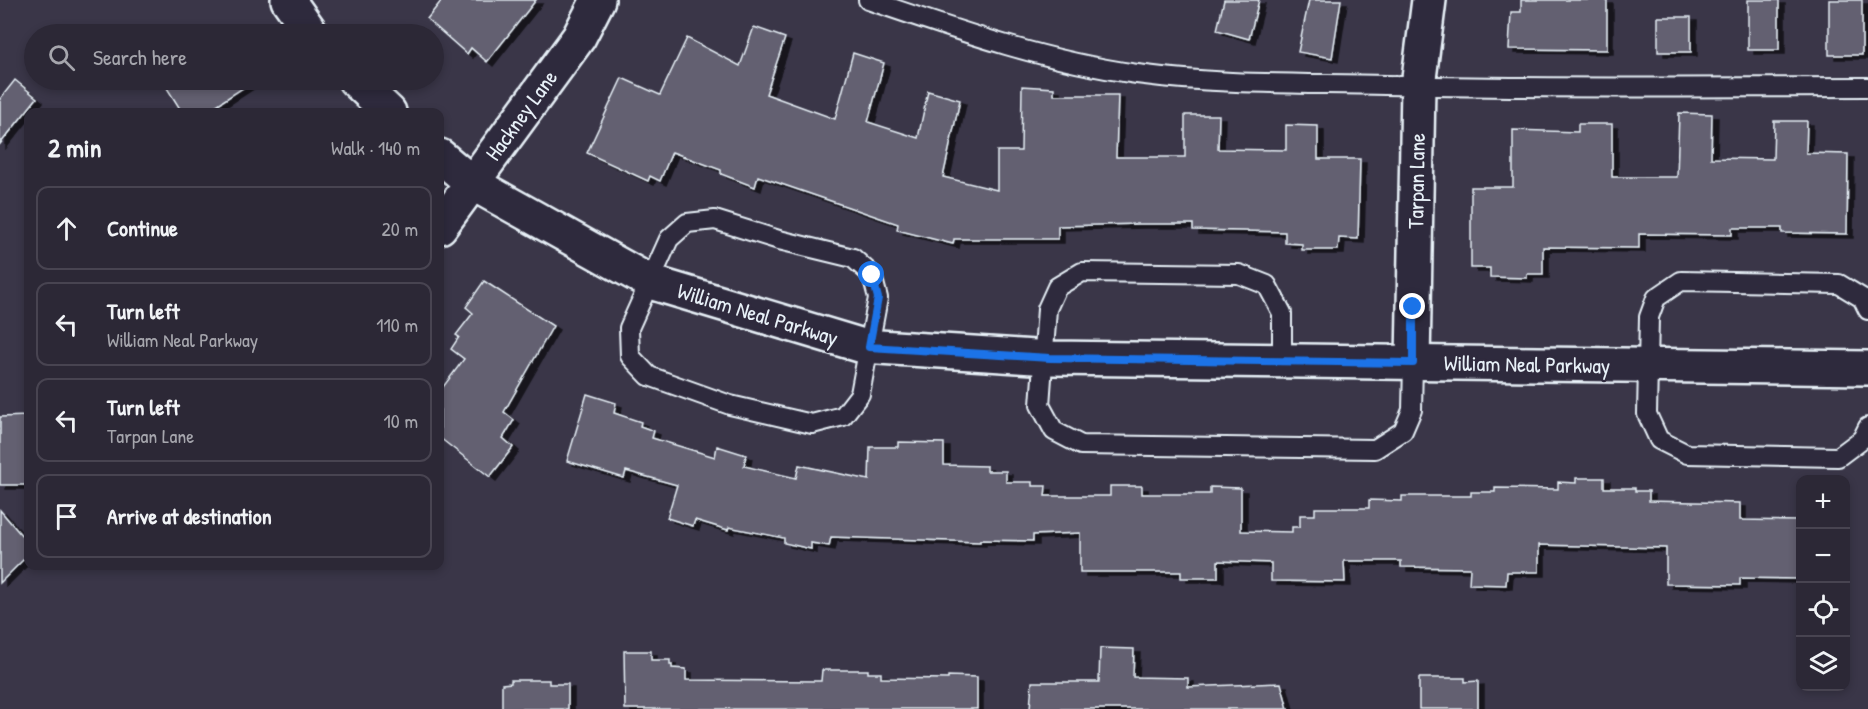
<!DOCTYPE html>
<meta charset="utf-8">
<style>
body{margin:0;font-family:"Patrick Hand",sans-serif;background:#383442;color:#f1f3f6}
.controls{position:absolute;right:18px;bottom:18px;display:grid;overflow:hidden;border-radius:12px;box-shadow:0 3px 9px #0003}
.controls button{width:54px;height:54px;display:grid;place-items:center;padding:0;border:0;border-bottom:2px solid #484451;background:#2c2836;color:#f1f3f6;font:30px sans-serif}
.stop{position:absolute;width:18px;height:18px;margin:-14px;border:4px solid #1a73e8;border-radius:50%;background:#fff}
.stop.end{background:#1a73e8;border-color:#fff;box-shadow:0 2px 6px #0008}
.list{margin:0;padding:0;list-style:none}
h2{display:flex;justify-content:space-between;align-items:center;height:78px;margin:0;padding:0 24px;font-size:26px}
h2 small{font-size:20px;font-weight:400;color:#a6a6ad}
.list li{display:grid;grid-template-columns:39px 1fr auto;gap:18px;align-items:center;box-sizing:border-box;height:84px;margin:0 12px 12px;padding:0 12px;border:2px solid #484451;border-radius:12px}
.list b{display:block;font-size:22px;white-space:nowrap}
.list p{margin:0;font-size:20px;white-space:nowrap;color:#a6a6ad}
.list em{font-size:20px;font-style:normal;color:#a6a6ad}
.icon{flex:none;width:33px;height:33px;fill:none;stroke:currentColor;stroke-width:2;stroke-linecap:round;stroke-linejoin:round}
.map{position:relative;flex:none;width:1868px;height:709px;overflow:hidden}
.search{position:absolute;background:#2c2836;box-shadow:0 3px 9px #0003;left:24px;top:24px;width:420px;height:66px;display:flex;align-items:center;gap:15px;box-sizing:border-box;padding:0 21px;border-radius:33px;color:#a6a6ad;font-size:22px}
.panel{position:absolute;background:#2c2836;box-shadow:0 3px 9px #0003;left:24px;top:108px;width:420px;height:462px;border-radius:12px}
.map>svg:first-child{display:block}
</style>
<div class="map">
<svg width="1868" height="709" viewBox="0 0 1868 709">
<defs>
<filter id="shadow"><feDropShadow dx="6" dy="4" stdDeviation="0" flood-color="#0009"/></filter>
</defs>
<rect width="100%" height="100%" fill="#3a3648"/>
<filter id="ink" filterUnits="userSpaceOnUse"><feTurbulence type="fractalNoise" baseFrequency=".0167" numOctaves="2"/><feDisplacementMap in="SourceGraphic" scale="12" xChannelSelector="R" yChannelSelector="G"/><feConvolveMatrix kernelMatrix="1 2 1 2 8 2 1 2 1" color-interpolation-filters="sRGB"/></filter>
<g filter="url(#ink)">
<!-- building -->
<g fill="#636171" stroke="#e8f1f8" stroke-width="1.5" filter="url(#shadow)">
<path d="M 442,0 L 536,0 L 487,62 L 471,48 L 467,54 L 427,19 Z"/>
<path d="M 1224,0 L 1259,0 L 1249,39 L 1217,30 Z"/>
<path d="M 1309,0 L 1341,0 L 1332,58 L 1298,52 Z"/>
<path d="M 1521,0 L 1607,0 L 1607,50 L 1509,49 L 1511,12 L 1521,12 Z"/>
<rect x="1748" y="0" width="31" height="50"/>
<rect x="1829" y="0" width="33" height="55"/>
<rect x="1658" y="17" width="33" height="35"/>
<path d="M 754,27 L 785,38 L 766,94 L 835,119 L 853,53 L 884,63 L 868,122 L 918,138 L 928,91 L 960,100 L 943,177 L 997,190 L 997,151 L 1021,151 L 1022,86 L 1054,88 L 1054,95 L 1118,95 L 1116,157 L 1185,157 L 1185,115 L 1219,115 L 1218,149 L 1286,150 L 1286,125 L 1318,126 L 1318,159 L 1360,159 L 1358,239 L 1339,238 L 1338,250 L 1302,250 L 1302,244 L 1285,243 L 1285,232 L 1193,230 L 1193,224 L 1139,224 L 1058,226 L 1058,239 L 954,239 L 953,244 L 897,230 L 898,224 L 758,176 L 755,187 L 721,174 L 721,170 L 672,152 L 660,181 L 650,176 L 648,181 L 587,153 L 622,78 L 660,95 L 687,38 L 740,66 Z"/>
<path d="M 15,80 L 37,98 L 0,144 L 0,99 Z"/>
<path d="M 162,80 L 247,80 L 249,84 L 206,112 L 182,112 Z"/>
<path d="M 1679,113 L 1712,114 L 1711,158 L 1773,159 L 1774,121 L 1807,121 L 1806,153 L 1848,154 L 1847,234 L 1782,233 L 1782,228 L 1732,228 L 1732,235 L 1639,234 L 1639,248 L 1543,247 L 1543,274 L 1527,274 L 1527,278 L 1490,277 L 1490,268 L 1471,268 L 1471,187 L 1513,187 L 1513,130 L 1578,132 L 1578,124 L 1612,124 L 1612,177 L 1677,177 Z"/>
<path d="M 484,281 L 553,326 L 504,412 L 514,420 L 503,438 L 513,447 L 490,477 L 440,438 L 440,391 L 464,359 L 451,349 L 459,337 L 456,335 L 473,313 L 466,307 Z"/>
<path d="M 587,394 L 616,403 L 614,413 L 641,422 L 640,426 L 654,431 L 652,438 L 715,457 L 717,446 L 746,455 L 744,466 L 796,478 L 799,465 L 869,480 L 870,447 L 898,447 L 898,442 L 944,443 L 944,465 L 987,466 L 987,471 L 1006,471 L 1006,482 L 1032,482 L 1032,486 L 1046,486 L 1045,496 L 1110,496 L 1110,486 L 1142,486 L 1142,494 L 1210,494 L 1210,487 L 1241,488 L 1241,531 L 1292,532 L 1292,527 L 1300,527 L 1300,515 L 1315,515 L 1315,508 L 1369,508 L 1369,500 L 1402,501 L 1402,496 L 1471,496 L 1471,492 L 1495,492 L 1495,488 L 1558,489 L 1558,482 L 1576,483 L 1576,478 L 1604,478 L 1604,488 L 1635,488 L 1635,491 L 1649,491 L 1649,501 L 1740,503 L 1740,520 L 1800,521 L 1800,579 L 1740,578 L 1740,585 L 1666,584 L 1666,548 L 1539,545 L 1539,572 L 1507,572 L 1506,585 L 1469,584 L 1470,568 L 1401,567 L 1401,561 L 1344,561 L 1345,582 L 1271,581 L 1271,563 L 1218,561 L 1218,578 L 1181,578 L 1181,572 L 1080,572 L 1080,533 L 1033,535 L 1033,541 L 980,540 L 980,542 L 831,537 L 829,546 L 811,543 L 811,549 L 784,543 L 784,538 L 729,527 L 728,530 L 695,520 L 693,526 L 667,518 L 677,485 L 626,471 L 624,478 L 567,461 Z"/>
<path d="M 28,416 L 27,485 L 0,485 L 0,417 Z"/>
<path d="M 0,510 L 28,543 L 28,555 L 0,583 Z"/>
<path d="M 1100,648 L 1134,649 L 1133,677 L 1188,678 L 1188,687 L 1281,683 L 1288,709 L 1030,709 L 1032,682 L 1099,682 Z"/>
<path d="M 624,651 L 651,651 L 651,660 L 670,660 L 670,665 L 672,665 L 672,668 L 686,669 L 686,680 L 821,681 L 822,670 L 868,670 L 868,673 L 881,673 L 881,678 L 948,679 L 948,676 L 977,677 L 977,709 L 625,709 Z"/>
<path d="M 1419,678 L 1465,678 L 1465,682 L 1478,681 L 1478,709 L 1419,709 Z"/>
<path d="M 511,680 L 549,680 L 549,684 L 568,684 L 568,709 L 502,709 L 502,684 L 511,683 Z"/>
</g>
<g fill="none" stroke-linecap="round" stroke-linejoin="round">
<!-- service casing -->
<g stroke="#e8f1f8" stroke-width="22">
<g id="service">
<path d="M 868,0 C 956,30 1044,61 1137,74 C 1219,85 1302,83 1385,85 C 1546,89 1707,87 1868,87"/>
<path d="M 715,220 L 779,240 L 853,258 L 872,275 L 878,298 L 860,394 L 843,416 L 812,424 L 730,405 L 649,376 L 630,356 L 629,328 L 669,239 L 687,223 Z"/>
<path d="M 1868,310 L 1862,298 L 1839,284 L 1681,281 L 1656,298 L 1649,317 L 1647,414 L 1659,440 L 1687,454 L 1838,457 L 1862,439 L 1868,427"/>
<path d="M 1282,362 L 1282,313 L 1267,285 L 1239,274 L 1082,272 L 1057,287 L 1047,309 L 1040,405 L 1054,431 L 1081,445 L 1375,449 L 1403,431 L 1412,410 L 1413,363"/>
</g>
</g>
<!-- minor casing -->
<g stroke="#e8f1f8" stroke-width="38">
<g id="minor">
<path d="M 288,0 L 312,34"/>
<path d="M 355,80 L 389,112"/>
<path d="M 440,156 L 472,183 L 650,282 L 863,346 L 1050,358 L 1868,368"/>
<path d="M 440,227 L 579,37 L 598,0"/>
<path d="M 1413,363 L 1418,86 L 1429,0"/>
</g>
</g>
<!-- service -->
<use href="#service" stroke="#2f2a3d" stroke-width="18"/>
<!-- minor -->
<use href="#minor" stroke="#2f2a3d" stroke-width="33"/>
</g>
</g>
<g fill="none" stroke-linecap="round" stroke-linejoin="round" filter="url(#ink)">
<!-- route -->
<path stroke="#1a73e8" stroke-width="8" d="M 872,275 L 878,298 L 869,347 L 1050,358 L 1413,363 L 1413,307"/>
</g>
<g text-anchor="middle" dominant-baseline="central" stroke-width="4.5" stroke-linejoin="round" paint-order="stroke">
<!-- street labels -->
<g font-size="22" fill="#e8f1f8" stroke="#2f2a3d">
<text transform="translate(521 115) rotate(-54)">Hackney Lane</text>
<text transform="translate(1416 181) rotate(-89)">Tarpan Lane</text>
<text transform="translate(758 314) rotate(17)">William Neal Parkway</text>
<text transform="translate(1527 364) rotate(1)">William Neal Parkway</text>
</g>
</g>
</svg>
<div class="controls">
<button>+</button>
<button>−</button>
<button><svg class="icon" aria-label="locate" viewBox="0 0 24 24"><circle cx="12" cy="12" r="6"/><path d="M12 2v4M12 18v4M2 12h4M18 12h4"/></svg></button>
<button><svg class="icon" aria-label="layers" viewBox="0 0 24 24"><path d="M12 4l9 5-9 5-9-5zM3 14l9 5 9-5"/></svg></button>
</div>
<div class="stop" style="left:872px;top:275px"></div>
<div class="stop end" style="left:1413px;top:307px"></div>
<div class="search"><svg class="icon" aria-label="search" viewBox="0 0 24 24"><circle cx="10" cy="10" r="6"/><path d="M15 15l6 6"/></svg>Search here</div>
<section class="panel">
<h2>2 min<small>Walk · 140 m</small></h2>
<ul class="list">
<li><svg class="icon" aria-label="ahead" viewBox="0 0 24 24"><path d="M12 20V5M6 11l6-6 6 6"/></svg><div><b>Continue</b></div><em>20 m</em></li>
<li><svg class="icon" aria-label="left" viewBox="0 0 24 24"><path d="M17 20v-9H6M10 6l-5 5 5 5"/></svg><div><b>Turn left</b><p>William Neal Parkway</p></div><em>110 m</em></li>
<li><svg class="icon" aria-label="left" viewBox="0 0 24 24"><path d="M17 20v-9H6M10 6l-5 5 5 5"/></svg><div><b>Turn left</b><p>Tarpan Lane</p></div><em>10 m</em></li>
<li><svg class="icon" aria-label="arrive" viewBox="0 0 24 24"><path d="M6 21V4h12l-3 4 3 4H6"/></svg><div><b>Arrive at destination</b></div></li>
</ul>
</section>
</div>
